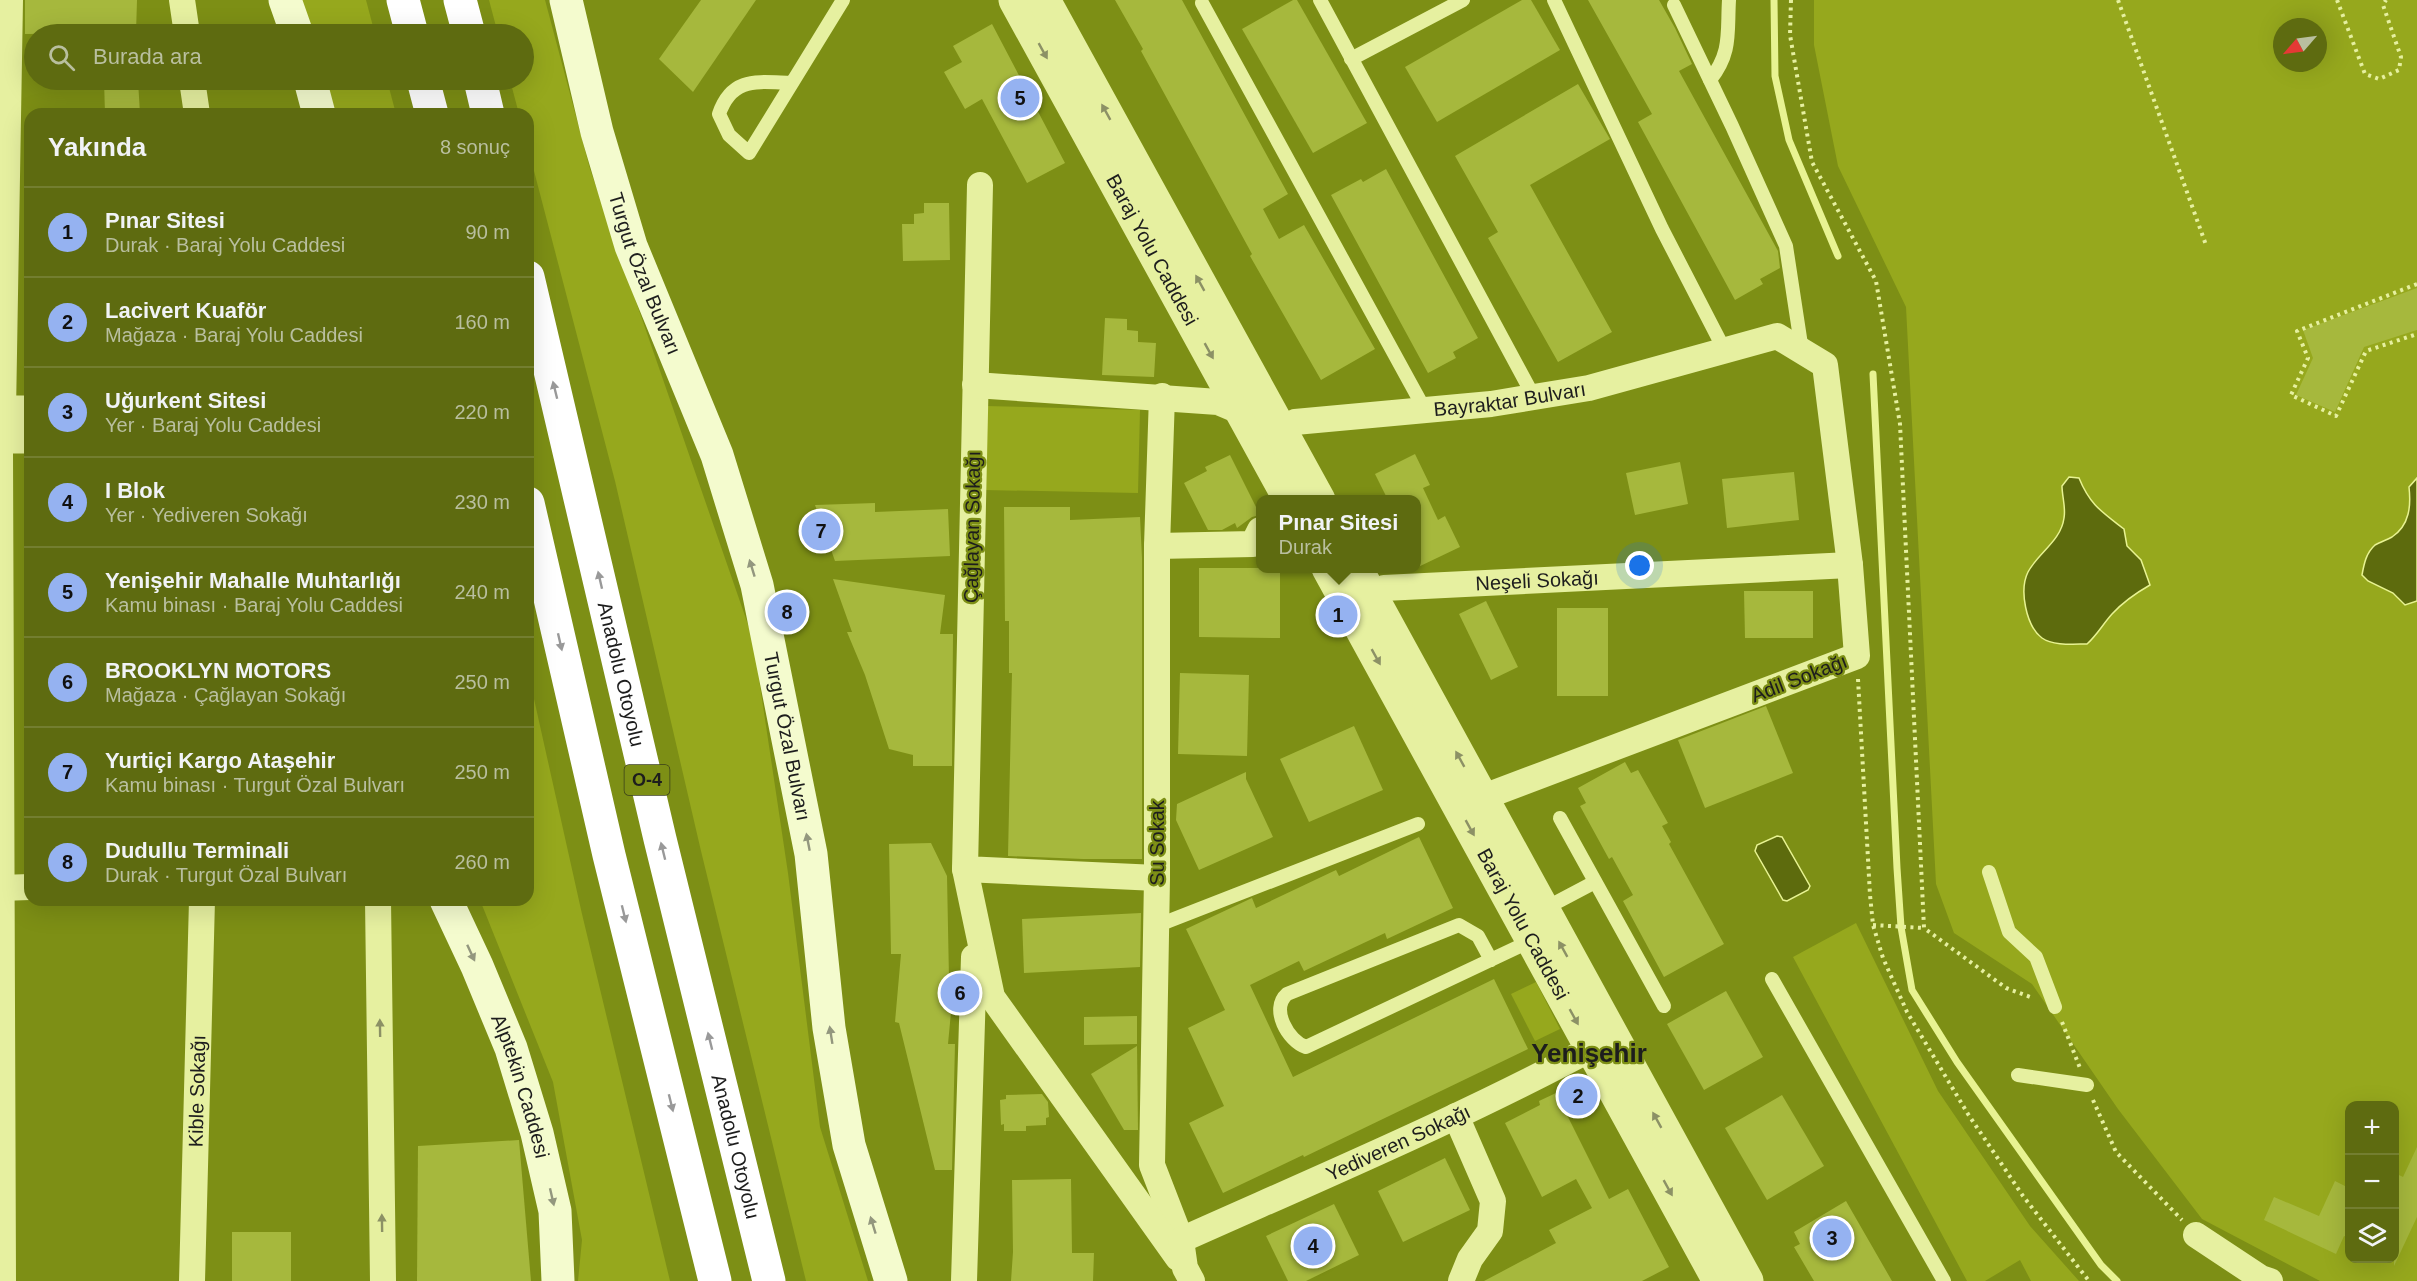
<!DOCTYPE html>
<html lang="tr">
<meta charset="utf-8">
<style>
body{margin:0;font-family:Arial,sans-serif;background:#67731e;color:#f1f3f6}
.controls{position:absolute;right:18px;bottom:18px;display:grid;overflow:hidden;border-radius:12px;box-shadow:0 6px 24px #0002}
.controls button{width:54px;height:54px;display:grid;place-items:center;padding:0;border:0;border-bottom:2px solid #737e30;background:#5e6b10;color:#f1f3f6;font:30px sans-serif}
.compass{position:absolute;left:2273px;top:18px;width:54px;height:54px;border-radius:50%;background:#5e6b10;box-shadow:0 6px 24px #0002;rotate:242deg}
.you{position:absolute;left:1640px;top:566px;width:21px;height:21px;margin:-15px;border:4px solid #fff;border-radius:50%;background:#1a73e8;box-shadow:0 0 0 9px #1a73e833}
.badge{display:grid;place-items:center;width:39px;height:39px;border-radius:50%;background:#95b2f1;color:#111;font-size:20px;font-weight:700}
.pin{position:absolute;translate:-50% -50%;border:3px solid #fff;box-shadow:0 2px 6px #0006}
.popup{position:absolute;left:1256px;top:495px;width:165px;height:78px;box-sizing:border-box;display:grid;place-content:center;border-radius:12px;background:#5e6b10;filter:drop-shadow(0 2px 4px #0005);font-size:20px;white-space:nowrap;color:#b9bf9f}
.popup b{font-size:22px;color:#f1f3f6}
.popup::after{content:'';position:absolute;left:50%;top:100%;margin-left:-12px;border:12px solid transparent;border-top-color:#5e6b10}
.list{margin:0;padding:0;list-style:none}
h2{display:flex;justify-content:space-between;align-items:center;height:78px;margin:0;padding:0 24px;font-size:26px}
h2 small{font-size:20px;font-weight:400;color:#b9bf9f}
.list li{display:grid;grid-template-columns:39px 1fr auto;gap:18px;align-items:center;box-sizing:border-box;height:90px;padding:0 24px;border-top:2px solid #737e30}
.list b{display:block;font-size:22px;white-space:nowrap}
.list p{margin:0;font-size:20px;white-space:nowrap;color:#b9bf9f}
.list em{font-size:20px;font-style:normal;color:#b9bf9f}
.icon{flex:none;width:33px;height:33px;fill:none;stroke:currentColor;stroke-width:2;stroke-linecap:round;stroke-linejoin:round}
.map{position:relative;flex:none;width:2417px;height:1281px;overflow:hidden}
.search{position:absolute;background:#5e6b10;box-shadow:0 6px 24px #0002;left:24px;top:24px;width:510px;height:66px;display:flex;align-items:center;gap:15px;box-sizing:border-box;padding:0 21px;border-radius:33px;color:#b9bf9f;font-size:22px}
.panel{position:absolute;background:#5e6b10;box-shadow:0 6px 24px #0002;left:24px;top:108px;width:510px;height:798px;border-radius:18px}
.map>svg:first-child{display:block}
</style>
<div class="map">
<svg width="2417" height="1281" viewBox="0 0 2417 1281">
<rect width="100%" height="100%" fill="#7d8f15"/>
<!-- green -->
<g fill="#96a81d" fill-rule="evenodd">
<path d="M 297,0 L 366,0 L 375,34 L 308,34 Z"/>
<path d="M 489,0 L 545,0 L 590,169 L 753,639 L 788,873 L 820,1127 L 868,1281 L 806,1281 L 701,851 L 615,481 L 528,148 L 528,114 L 519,114 L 510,80 L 524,80 L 524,34 L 498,34 Z"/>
<path d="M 1814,0 L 2417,0 L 2417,1281 L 2320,1281 L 2202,1219 L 2118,1109 L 2032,984 L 1954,933 L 1936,884 L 1906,307 L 1838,166 L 1814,45 ZM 2282,27 L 2318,27 L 2318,63 L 2282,63 ZM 2350,1106 L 2394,1106 L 2394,1258 L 2350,1258 Z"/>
<path d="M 322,80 L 387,80 L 396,114 L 333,114 Z"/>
<path d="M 985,406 L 1140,410 L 1138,493 L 984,490 Z"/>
<path d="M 528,672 L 582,914 L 670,1281 L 578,1281 L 582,1240 L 553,1082 L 480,900 L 528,900 Z"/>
<path d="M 1856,923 L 1938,1091 L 2030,1226 L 2079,1281 L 2031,1281 L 2020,1260 L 1985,1281 L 1967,1281 L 1793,957 Z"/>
<path d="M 1536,982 L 1560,1029 L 1535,1041 L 1511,994 Z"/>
</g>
<!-- water -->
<g fill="#5d6b0d" stroke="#e8f392" stroke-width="1.5">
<path d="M 2069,477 L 2079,478 C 2090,505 2102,512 2124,529 L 2127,546 L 2141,560 L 2150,585 C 2136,593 2123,602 2112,614 C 2103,624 2097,635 2087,644 C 2074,644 2053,646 2042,638 C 2026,626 2019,590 2028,572 C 2038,553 2061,541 2064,518 C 2066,508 2062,496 2062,486 Z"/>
<path d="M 2417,478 L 2417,601 L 2405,605 L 2393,593 L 2368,581 L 2362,575 C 2364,564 2366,553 2375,545 C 2380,542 2387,540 2392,537 C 2410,525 2411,505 2409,487 Z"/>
<path d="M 1777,836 L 1782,837 L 1810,886 L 1808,890 L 1787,901 L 1783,900 L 1755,851 L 1757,845 Z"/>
</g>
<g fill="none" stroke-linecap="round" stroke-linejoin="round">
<!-- stream -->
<g stroke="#e8f392" stroke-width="7">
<path d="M 1774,0 L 1775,76 L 1789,140 L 1838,256"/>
<path d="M 1873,374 L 1897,868 L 1901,927 L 1912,990 L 1957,1062 L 2101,1265 L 2117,1281"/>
</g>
</g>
<!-- building -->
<g fill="#a6b83d">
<path d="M 25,0 L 137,0 L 136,33 L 25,34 Z"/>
<path d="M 701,0 L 756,0 L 693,92 L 659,59 Z"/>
<path d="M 1115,0 L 1182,0 L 1288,194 L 1263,209 L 1279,239 L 1304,225 L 1375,349 L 1321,380 L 1250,256 L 1252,254 L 1141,51 L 1143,49 Z"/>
<path d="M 1293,0 L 1297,0 L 1367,123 L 1313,153 L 1242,29 Z"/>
<path d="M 1522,0 L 1531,0 L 1560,50 L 1437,122 L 1405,67 Z"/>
<path d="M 1588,0 L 1659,0 L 1675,28 L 1692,64 L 1679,71 L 1778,251 L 1780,268 L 1760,279 L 1763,284 L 1735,300 L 1638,122 L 1652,114 Z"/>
<path d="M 992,24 L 1065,163 L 1027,183 L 982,99 L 965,109 L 944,72 L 962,62 L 953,46 Z"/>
<path d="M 104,80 L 138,80 L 140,114 L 105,114 Z"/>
<path d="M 1578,84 L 1610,139 L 1530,185 L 1612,332 L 1558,362 L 1488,238 L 1498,232 L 1455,156 Z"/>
<path d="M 1386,169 L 1478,338 L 1453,352 L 1456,358 L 1428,373 L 1331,195 L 1361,179 L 1363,182 Z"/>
<path d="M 924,203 L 949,203 L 950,260 L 903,261 L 902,224 L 914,224 L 914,214 L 924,213 Z"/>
<path d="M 2417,288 L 2417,330 L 2364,347 L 2335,412 L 2296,395 L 2313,358 L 2303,330 Z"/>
<path d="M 1105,318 L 1127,319 L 1127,330 L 1138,331 L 1138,342 L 1156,343 L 1154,377 L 1102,375 Z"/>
<path d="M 1415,454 L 1430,485 L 1423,488 L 1438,520 L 1445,516 L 1460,547 L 1416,568 L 1416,500 L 1388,500 L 1375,474 Z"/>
<path d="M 1230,455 L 1260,515 L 1252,517 L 1237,528 L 1235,523 L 1222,530 L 1208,530 L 1184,483 L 1207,471 L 1205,467 Z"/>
<path d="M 1680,462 L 1688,504 L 1635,515 L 1626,473 Z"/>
<path d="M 1794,472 L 1799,520 L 1727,528 L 1722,479 Z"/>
<path d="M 875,503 L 875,512 L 948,509 L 950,556 L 835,561 L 815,505 Z"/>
<path d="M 1004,507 L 1070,507 L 1070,520 L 1140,517 L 1142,558 L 1142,859 L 1083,859 L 1008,856 L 1012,673 L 1009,673 L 1009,621 L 1005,621 Z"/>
<path d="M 1199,568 L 1280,568 L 1280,638 L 1199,637 Z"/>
<path d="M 833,579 L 945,595 L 940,634 L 953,634 L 952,766 L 913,766 L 913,755 L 889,749 L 865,675 L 847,632 L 852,632 Z"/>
<path d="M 1744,591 L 1813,591 L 1813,638 L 1745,638 Z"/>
<path d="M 1486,601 L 1518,667 L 1491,680 L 1459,614 Z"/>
<rect x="1557" y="608" width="51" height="88"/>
<path d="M 1180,673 L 1249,675 L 1247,756 L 1178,754 Z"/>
<path d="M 1766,706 L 1793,773 L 1705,808 L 1678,740 Z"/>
<path d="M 1354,726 L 1383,790 L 1309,822 L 1280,759 Z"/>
<path d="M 1625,762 L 1631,773 L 1638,770 L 1668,823 L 1662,826 L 1671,842 L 1669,844 L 1724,944 L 1664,977 L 1623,901 L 1633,895 L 1612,857 L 1609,859 L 1580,806 L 1586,803 L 1578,788 Z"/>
<path d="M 1246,772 L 1246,779 L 1273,837 L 1199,870 L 1176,820 L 1177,804 Z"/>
<path d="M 1419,837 L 1453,908 L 1387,939 L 1385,933 L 1304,971 L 1299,961 L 1250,985 L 1293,1077 L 1494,979 L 1528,1049 L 1304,1157 L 1303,1155 L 1223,1193 L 1189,1123 L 1224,1106 L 1188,1028 L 1225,1010 L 1186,929 L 1252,898 L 1256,908 L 1336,870 L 1339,876 Z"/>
<path d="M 931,843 L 947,876 L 949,979 L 954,980 L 948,1044 L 955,1044 L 952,1170 L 935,1170 L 899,1023 L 895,1022 L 901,954 L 891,954 L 889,844 Z"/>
<path d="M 1141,913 L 1140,967 L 1024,973 L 1022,919 Z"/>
<path d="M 1726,991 L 1763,1057 L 1704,1090 L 1667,1024 Z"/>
<path d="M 1137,1016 L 1137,1044 L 1084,1045 L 1084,1017 Z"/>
<path d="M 1137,1046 L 1138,1130 L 1124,1130 L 1091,1074 Z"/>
<path d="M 1556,1093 L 1609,1199 L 1628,1189 L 1669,1267 L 1642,1281 L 1484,1281 L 1556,1243 L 1549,1230 L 1592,1208 L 1576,1179 L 1542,1197 L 1505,1123 L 1540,1105 L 1539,1101 Z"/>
<path d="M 1042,1094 L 1048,1102 L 1049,1117 L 1046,1118 L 1046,1125 L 1026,1126 L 1026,1131 L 1004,1131 L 1004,1124 L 1001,1125 L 1000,1100 L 1006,1099 L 1006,1095 Z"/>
<path d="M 1782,1095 L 1824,1166 L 1767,1200 L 1725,1128 Z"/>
<path d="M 519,1140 L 531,1281 L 417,1281 L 418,1146 Z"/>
<path d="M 2417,1147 L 2417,1217 L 2394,1266 L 2394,1185 L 2399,1175 L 2403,1177 Z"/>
<path d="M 1445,1158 L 1470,1210 L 1403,1242 L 1378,1191 Z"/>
<path d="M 1071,1179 L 1072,1253 L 1094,1253 L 1093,1281 L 1011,1281 L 1013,1252 L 1012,1180 Z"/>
<path d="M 2335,1181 L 2349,1188 L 2349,1238 L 2344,1236 L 2336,1254 L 2264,1220 L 2274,1197 L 2319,1216 Z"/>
<path d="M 1846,1201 L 1892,1281 L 1814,1281 L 1794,1247 L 1800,1244 L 1794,1232 Z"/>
<path d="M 1334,1204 L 1359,1255 L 1306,1281 L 1288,1281 L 1266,1236 Z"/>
<rect x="232" y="1232" width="59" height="49"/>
</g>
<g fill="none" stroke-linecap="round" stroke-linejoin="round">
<!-- path -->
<g stroke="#e6f0a0" stroke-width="4" stroke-dasharray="3 4.5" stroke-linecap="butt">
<path d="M 1791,0 L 1790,35 L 1812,162 L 1876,281 L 1900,424 L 1924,928 L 2006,988 L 2033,998"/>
<path d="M 2118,0 L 2206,245"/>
<path d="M 2337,0 L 2365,74 L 2379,79 L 2399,70 L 2401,57 L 2383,5 L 2386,0"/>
<path d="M 2417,284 L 2297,331 L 2308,358 L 2291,395 L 2336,416 L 2366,351 L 2417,334"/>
<path d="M 1858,679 L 1870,895 L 1873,925 L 1883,958 L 1907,1012 L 1968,1114 L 2023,1196 L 2089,1281"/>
<path d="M 1873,925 L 1924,928"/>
<path d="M 2062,1022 L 2080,1068"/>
<path d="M 2093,1100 L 2116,1152 L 2182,1220"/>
</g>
<!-- service -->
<g stroke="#e6f0a0" stroke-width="14">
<path d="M 1320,0 L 1534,397"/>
<path d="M 1554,0 L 1662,229 L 1725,351"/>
<path d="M 1202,3 L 1425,410"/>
<path d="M 1674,5 L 1732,126 L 1786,246 L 1802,351"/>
<path d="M 1351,59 L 1463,0"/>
<path d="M 1710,80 C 1732,52 1727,33 1729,0"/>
<path d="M 791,83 C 758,82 732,76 719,114 L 729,135 L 749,153 L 843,0"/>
<path d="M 1560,818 L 1664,1006"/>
<path d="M 1989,872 L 2009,932 L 2036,957 L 2055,1007"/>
<path d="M 1542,910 L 1595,882"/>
<path d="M 1156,926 L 1418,824"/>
<path d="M 1491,960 L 1478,936 L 1459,925 L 1287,994 C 1270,1009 1288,1041 1306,1047 L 1518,947 L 1532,940"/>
<path d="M 1772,979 L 1944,1281"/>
<path d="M 2018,1075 L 2087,1085"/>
</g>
<!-- minor -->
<g stroke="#e6f0a0" stroke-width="26">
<path d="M 182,0 L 187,34"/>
<path d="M 192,80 L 197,114"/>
<path d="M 980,185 L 965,869 L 1157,878"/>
<path id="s1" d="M 975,385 L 1218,402 L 1280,428 L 1295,422 L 1491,404 L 1589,388 L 1777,336 L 1825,365 L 1850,565 L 1857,656 L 1481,798"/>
<path d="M 1162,396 L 1157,546 L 1157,878 L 1152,1165 L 1181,1240 L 1185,1268 L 1192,1281"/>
<path d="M 3,412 L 10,0"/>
<path d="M 0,452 L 3,1281"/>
<path d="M 1157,546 L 1253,544 L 1260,530"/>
<path id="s2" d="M 1371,595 L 1384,588 L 1850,565"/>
<path d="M 965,869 L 992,997 L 1178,1258"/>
<path d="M 0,888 L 30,887"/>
<path d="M 378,900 L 383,1281"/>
<path d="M 1456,1116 L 1493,1201 L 1490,1231 L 1470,1259 L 1461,1281"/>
<path d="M 2196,1235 L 2261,1278 L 2270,1281"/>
<path id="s3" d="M 1181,1240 C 1324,1176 1469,1115 1607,1040"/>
<path id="s4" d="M 192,1281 L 202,900"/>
<path d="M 964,1281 L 974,957"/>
</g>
<!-- tertiary -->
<g stroke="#e6f0a0" stroke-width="33">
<path id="s5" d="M 1015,0 L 1290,500"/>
<path d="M 1044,0 L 1319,500"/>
<path d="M 0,412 L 30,412"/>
<path d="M 0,437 L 30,437"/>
<path id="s6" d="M 1328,568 L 1719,1281"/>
<path d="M 1356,568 L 1747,1281"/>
</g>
<!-- secondary -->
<g stroke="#f4fbce" stroke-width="33">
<path d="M 285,0 L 297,34"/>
<path id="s7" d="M 566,0 L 597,132 L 631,246 L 717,455 L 757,585 L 811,854 L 829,1028 L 849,1145 L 891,1281"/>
<path d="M 310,80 L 319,114"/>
<path id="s8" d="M 446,900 L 477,966 L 511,1048 L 537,1133 L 555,1211 L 558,1281"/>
</g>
<!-- motorway -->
<g stroke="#fff" stroke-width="33">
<path d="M 403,0 L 412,34"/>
<path d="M 460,0 L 469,34"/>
<path d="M 423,80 L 432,114"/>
<path d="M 480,80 L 488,114"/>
<path id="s9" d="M 528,277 L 660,839 L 769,1281"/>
<path d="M 528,503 L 609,855 L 715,1281"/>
</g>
</g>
<!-- one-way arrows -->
<defs><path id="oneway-solid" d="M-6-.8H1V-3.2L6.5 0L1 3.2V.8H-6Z" transform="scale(1.5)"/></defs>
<g fill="#8c9165">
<use href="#oneway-solid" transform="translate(1043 51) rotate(61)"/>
<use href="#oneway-solid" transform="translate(1106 112) rotate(-119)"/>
<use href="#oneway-solid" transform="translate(1200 283) rotate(-119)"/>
<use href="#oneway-solid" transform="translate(1209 351) rotate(61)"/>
<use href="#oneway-solid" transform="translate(1376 657) rotate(61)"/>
<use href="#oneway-solid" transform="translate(1460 759) rotate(-119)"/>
<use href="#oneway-solid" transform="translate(1470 828) rotate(61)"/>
<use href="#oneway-solid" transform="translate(1563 949) rotate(-119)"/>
<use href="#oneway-solid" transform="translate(1574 1017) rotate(61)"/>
<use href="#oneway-solid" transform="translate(380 1028) rotate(-91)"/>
<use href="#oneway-solid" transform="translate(1657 1120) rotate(-119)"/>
<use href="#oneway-solid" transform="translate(1668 1188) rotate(61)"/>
<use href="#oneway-solid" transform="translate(382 1223) rotate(-91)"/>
</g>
<g fill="#999">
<use href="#oneway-solid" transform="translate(555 390) rotate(-104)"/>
<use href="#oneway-solid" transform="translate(600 580) rotate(-103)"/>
<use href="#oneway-solid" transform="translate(560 642) rotate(77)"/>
<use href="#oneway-solid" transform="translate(663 851) rotate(-104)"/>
<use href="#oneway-solid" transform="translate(624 914) rotate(76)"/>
<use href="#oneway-solid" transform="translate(710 1041) rotate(-104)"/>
<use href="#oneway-solid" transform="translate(671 1103) rotate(76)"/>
</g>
<g fill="#93977e">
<use href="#oneway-solid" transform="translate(752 568) rotate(-107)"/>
<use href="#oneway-solid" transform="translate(808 842) rotate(-101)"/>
<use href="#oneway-solid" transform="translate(471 953) rotate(65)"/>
<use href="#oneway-solid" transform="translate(831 1035) rotate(-99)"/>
<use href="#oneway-solid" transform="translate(552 1197) rotate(77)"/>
<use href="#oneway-solid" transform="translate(873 1225) rotate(-107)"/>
</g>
<g text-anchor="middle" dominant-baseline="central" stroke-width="4.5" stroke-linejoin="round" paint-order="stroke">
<!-- shield labels -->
<rect fill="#7d8f15" stroke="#3a3f1b" stroke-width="1.5" x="624.5" y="765" width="45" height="30" rx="4.5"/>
<g font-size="18" font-weight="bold" fill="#1d1d1d">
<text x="647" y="780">O-4</text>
</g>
<!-- street labels -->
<g font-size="20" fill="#1d1d1d" stroke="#7d8f15">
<text stroke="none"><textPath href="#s5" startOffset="285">Baraj Yolu Caddesi</textPath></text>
<text stroke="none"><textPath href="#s7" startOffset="285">Turgut Özal Bulvarı</textPath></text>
<text stroke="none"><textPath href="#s1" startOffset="543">Bayraktar Bulvarı</textPath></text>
<text transform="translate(972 527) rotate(-89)">Çağlayan Sokağı</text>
<text stroke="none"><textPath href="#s2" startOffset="168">Neşeli Sokağı</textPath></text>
<text stroke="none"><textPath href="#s9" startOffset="408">Anadolu Otoyolu</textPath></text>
<text transform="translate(1799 678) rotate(-21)">Adil Sokağı</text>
<text stroke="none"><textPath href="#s7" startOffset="771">Turgut Özal Bulvarı</textPath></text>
<text transform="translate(1157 843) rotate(-90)">Su Sokak</text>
<text stroke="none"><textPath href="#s6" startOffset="406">Baraj Yolu Caddesi</textPath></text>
<text stroke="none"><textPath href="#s8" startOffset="201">Alptekin Caddesi</textPath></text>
<text stroke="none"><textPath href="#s4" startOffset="190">Kible Sokağı</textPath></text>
<text stroke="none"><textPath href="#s3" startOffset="238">Yediveren Sokağı</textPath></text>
<text stroke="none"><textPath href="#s9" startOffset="894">Anadolu Otoyolu</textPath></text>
</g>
<!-- district labels -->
<g font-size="26" font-weight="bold" fill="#1d1d1d" stroke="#7d8f15">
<text x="1589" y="1053">Yenişehir</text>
</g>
</g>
</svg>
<div class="controls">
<button>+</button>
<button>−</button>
<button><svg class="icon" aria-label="layers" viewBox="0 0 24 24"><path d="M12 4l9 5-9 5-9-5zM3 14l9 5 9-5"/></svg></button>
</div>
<svg class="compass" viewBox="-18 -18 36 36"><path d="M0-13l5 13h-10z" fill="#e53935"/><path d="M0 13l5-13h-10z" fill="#b9bf9f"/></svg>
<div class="you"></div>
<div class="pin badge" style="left:1338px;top:615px">1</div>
<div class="popup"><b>Pınar Sitesi</b>Durak</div>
<div class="pin badge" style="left:1578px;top:1096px">2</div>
<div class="pin badge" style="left:1832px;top:1238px">3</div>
<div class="pin badge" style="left:1313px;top:1246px">4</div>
<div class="pin badge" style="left:1020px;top:98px">5</div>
<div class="pin badge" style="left:960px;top:993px">6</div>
<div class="pin badge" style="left:821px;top:531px">7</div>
<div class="pin badge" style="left:787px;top:612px">8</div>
<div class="search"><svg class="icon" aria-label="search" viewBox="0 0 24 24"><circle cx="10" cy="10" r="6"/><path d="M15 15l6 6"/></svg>Burada ara</div>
<section class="panel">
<h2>Yakında<small>8 sonuç</small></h2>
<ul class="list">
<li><span class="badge">1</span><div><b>Pınar Sitesi</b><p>Durak · Baraj Yolu Caddesi</p></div><em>90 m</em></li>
<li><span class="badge">2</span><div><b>Lacivert Kuaför</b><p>Mağaza · Baraj Yolu Caddesi</p></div><em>160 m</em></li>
<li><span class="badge">3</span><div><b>Uğurkent Sitesi</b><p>Yer · Baraj Yolu Caddesi</p></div><em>220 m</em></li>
<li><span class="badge">4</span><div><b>I Blok</b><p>Yer · Yediveren Sokağı</p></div><em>230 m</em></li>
<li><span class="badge">5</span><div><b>Yenişehir Mahalle Muhtarlığı</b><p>Kamu binası · Baraj Yolu Caddesi</p></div><em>240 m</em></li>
<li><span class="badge">6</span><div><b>BROOKLYN MOTORS</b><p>Mağaza · Çağlayan Sokağı</p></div><em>250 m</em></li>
<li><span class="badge">7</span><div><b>Yurtiçi Kargo Ataşehir</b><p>Kamu binası · Turgut Özal Bulvarı</p></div><em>250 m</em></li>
<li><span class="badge">8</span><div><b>Dudullu Terminali</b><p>Durak · Turgut Özal Bulvarı</p></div><em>260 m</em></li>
</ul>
</section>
</div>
